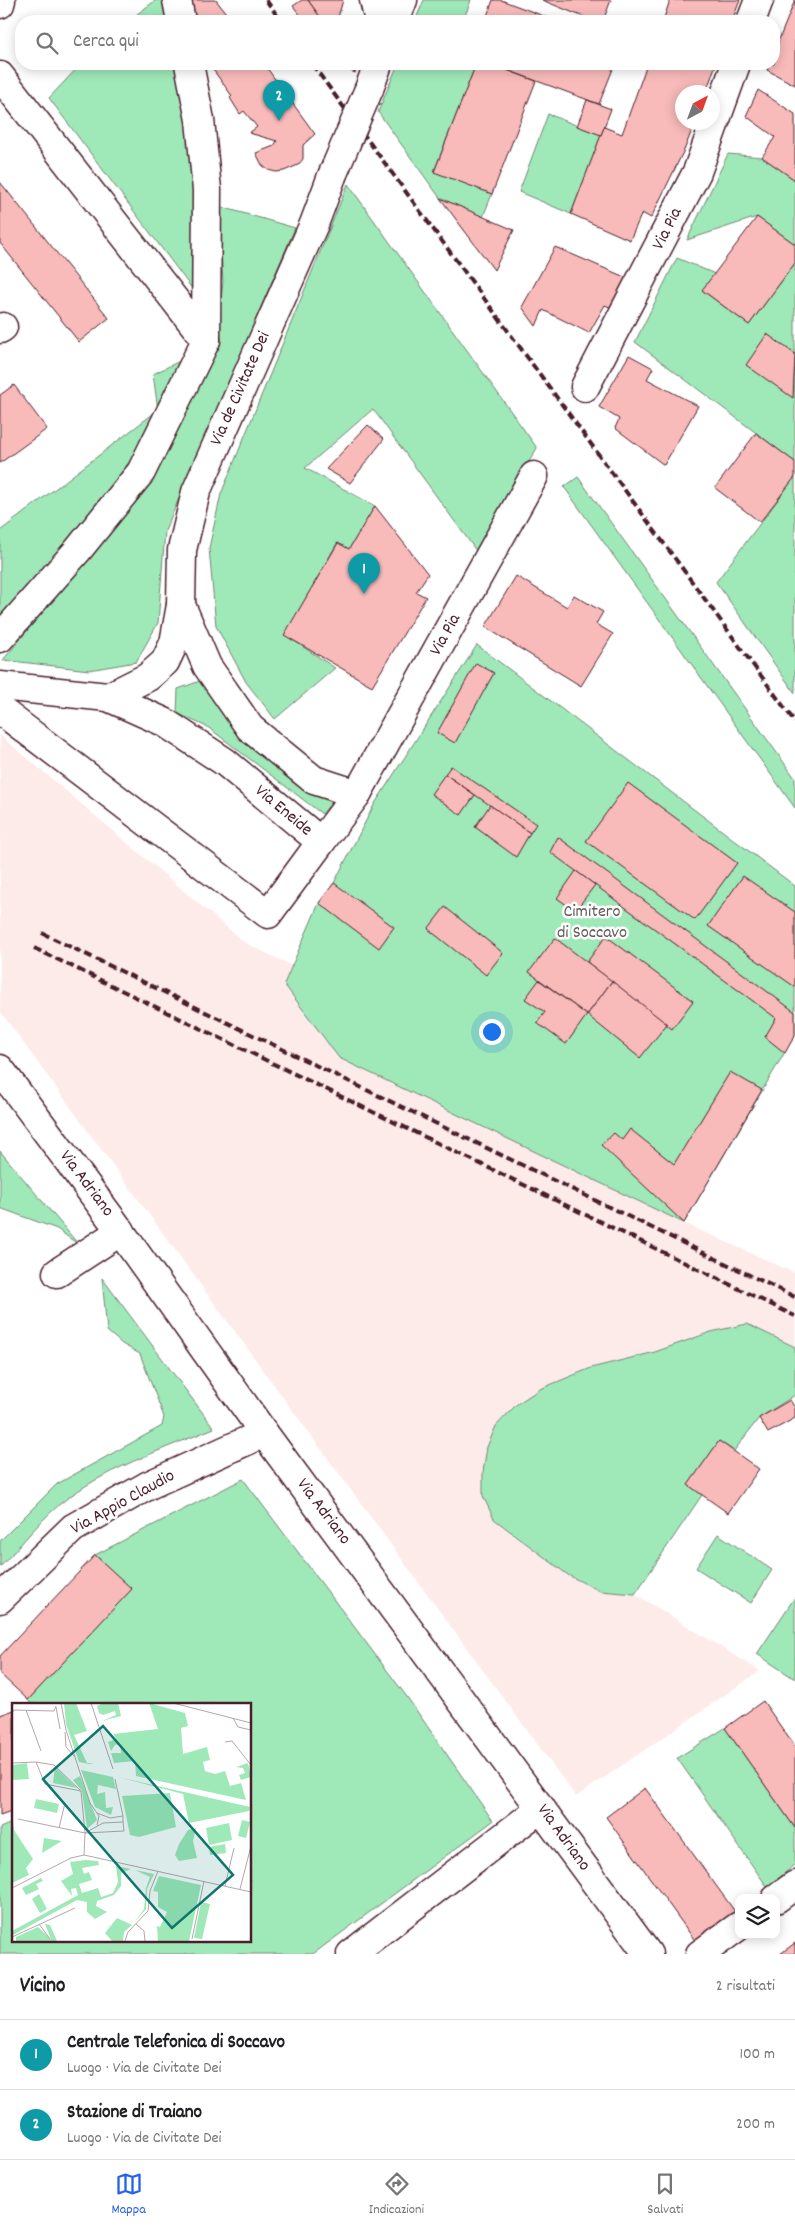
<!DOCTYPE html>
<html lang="it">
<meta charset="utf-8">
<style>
body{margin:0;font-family:Dekko,sans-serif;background:#f6f6f6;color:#202124}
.controls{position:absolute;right:15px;bottom:15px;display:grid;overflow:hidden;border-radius:10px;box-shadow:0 2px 12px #0003}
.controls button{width:45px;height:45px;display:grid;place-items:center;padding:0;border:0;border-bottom:1px solid #e0e0e0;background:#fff;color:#202124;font:25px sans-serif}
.compass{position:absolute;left:675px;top:85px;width:45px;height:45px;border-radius:50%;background:#fff;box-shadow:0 2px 12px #0003;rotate:41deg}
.you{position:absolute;left:491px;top:1031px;width:18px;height:18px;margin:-12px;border:4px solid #fff;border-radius:50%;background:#1a73e8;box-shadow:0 0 0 8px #1a73e833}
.badge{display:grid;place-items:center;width:32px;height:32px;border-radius:50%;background:#2563eb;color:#fff;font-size:16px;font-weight:700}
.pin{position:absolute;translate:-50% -41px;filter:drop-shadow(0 1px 2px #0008)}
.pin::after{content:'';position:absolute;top:26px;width:18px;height:15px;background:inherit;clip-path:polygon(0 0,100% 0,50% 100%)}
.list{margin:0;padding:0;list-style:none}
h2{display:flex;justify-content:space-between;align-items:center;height:65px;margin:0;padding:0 20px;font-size:21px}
h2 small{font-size:16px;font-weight:400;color:#757577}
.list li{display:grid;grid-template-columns:32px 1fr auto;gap:15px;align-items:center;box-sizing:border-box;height:70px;padding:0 20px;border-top:1px solid #e0e0e0}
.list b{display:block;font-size:19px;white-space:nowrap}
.list p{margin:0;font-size:16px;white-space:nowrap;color:#757577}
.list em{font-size:16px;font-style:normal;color:#757577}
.icon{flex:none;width:28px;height:28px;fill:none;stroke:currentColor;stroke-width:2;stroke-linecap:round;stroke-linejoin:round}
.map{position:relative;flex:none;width:795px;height:1954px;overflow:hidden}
.search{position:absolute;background:#fff;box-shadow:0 2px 12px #0003;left:15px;right:15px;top:15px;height:55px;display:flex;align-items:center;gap:12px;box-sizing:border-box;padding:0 18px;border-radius:20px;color:#757577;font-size:19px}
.sheet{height:205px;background:#fff}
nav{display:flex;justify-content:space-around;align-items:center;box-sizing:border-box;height:70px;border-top:1px solid #e0e0e0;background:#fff;font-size:14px;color:#757577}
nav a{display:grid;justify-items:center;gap:2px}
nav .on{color:#2563eb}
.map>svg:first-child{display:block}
</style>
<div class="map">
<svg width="795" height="1954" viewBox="0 0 795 1954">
<rect width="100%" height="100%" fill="#fff"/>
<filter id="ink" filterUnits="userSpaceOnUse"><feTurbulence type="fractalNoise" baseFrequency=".02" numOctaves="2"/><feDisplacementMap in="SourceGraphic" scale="10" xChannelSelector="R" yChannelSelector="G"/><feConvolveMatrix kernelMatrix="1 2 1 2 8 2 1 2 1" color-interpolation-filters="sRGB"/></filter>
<g filter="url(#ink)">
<!-- built -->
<path fill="#fdebea" d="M 0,735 L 244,942 L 292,966 L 284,984 L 684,1223 L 795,1273 L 795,1347 L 747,1324 L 711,1332 L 655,1352 L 591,1368 L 540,1389 L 483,1496 L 494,1519 L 568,1575 L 600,1591 L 635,1594 L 760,1671 L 576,1797 L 0,1011 Z"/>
<!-- green -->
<g fill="#9fe9b9" stroke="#748472">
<path d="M 156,0 L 165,0 L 170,21 L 128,21 Z"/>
<path d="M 424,0 L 471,0 L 463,21 L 415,21 Z"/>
<path d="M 81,64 L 179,64 L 193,123 L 193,290 L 49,98 Z"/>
<path d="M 398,64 L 476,64 L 434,171 L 492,194 L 483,217 L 440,198 L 378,112 Z"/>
<path d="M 548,114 L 601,135 L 571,214 L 519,192 Z"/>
<path d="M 728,154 L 762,157 L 795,180 L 795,244 L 757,217 L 687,240 Z"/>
<path d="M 348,184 L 537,448 L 477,552 L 373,409 L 305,468 L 375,506 L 349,549 L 337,543 L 285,635 L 335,668 L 275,719 L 246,682 L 216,626 L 209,548 L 221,494 Z"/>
<path d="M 218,206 L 295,228 L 165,531 L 158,623 L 136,662 L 89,670 L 3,660 L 151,481 L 216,344 L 223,282 Z"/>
<path d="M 677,258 L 715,274 L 703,291 L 749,325 L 795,263 L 795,462 L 635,342 Z"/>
<path d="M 186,358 L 153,430 L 72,539 L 0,621 L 0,531 L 158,410 L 153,374 Z"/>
<path d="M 578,477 L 795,778 L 795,808 L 564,487 Z"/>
<path d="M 795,477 L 795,693 L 716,582 Z"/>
<path d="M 477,645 L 795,886 L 795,1035 L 684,1223 L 339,1058 L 284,984 L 319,903 L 334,883 L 374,805 Z"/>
<path d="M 200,681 L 224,712 L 332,802 L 322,814 L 209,728 L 177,713 L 178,689 Z"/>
<path d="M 0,1151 L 79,1245 L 57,1229 L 0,1208 Z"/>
<path d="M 102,1278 L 214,1428 C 165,1449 112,1466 69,1497 C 45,1514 21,1545 0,1567 L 0,1541 L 57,1484 L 162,1426 L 164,1417 L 140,1354 L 122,1344 L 107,1331 Z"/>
<path d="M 747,1324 L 795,1347 L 795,1395 L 759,1418 L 734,1451 L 719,1441 L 689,1485 L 702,1495 L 635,1594 L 600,1591 L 568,1575 L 494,1519 L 483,1496 L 483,1472 L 487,1447 L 496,1426 L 517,1404 L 540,1389 L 591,1368 L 655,1352 L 711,1332 Z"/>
<path d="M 243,1479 L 407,1697 L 493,1821 L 313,1954 L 0,1954 L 0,1828 L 14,1822 L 14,1940 L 250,1940 L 250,1704 L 31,1704 L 28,1700 L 131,1589 L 95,1555 Z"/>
<path d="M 718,1534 L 772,1570 L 751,1603 L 696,1568 Z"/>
<path d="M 795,1597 L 795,1679 L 757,1654 Z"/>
<path d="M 725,1728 L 795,1828 L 795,1864 L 768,1888 L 677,1758 Z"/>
</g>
<!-- building -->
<g fill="#f8bbba" stroke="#4a1f2b">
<path d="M 191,0 L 216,0 L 232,21 L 190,21 Z"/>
<path d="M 302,0 L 308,0 L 323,21 L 305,21 L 293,6 Z"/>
<path d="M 308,0 L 343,0 L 337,21 L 323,21 Z"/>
<path d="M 493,0 L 501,0 L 557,21 L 485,21 Z"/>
<path d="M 542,0 L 611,0 L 603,21 L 585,21 L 586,18 Z"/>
<path d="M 670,0 L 740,0 L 732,21 L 663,21 Z"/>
<path d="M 795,0 L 795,85 L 767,70 L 769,64 L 774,64 L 774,52 Z"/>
<path d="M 209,64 L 264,64 L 315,134 L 303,145 L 303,159 L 298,165 L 284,171 L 276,172 L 268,170 L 262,165 L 256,153 L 274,146 L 277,141 L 249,133 L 257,127 L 244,111 L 240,114 L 230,98 L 232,96 Z"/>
<path d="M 344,64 L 359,64 L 355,73 L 342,67 Z"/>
<path d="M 476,64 L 491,64 L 536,81 L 492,194 L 434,172 Z"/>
<path d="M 491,64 L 615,64 L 599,104 Z"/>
<path d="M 647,64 L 716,64 L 706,92 L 682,92 L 682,122 L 695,122 L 685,148 L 651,218 L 642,213 L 630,240 L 571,214 L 604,127 L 622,134 Z"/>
<path d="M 758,90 L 795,114 L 795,180 L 762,157 L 775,137 L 746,116 Z"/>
<path d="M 587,100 L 611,109 L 601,135 L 577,126 Z"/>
<path d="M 0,182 L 109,318 L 79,342 L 0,243 Z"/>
<path d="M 440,198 L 514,230 L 494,270 Z"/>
<path d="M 757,217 L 795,244 L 795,263 L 749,325 L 702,290 Z"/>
<path d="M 555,247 L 627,278 L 612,308 L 605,305 L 589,333 L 543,310 L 536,326 L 522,307 Z"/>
<path d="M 767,334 L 795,354 L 793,398 L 746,365 Z"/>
<path d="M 629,355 L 653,368 L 647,379 L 698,406 L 664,465 L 615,428 L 619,419 L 599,407 Z"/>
<path d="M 14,385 L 47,429 L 0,463 L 0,395 Z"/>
<path d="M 368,425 L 384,439 L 350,483 L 326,469 Z"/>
<path d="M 756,433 L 795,462 L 795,477 L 760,522 L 715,488 Z"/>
<path d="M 375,506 L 428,574 L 416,592 L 426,597 L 372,686 L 284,635 L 338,543 L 349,549 Z"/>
<path d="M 516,576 L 567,607 L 574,595 L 603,612 L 596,624 L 613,634 L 581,686 L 485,627 Z"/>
<path d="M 476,663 L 494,673 L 455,743 L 437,733 Z"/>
<path d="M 451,766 L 536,824 L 530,833 L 445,774 Z"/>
<path d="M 445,774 L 475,795 L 461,815 L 431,794 Z"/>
<path d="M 628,783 L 737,863 L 695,920 L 586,841 Z"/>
<path d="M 490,805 L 530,833 L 516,857 L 475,827 Z"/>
<path d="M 558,837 L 795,1012 L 795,1035 L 785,1053 L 765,1037 L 776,1018 L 550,852 Z"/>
<path d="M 576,871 L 595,885 L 575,911 L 557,898 Z"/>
<path d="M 743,876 L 795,912 L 795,987 L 708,926 Z"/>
<path d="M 334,883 L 394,927 L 379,948 L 319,903 Z"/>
<path d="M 445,907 L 503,953 L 486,975 L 428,929 Z"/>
<path d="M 606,936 L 693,1001 L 672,1029 L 587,962 Z"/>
<path d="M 555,938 L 612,981 L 587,1015 L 529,972 Z"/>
<path d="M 539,980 L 587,1015 L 566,1044 L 537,1023 L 545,1012 L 525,999 Z"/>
<path d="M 612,981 L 667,1024 L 640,1058 L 587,1015 Z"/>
<path d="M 730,1072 L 762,1090 L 684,1223 L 601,1145 L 614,1133 L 622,1140 L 630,1129 L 674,1164 Z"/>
<path d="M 790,1400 L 795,1408 L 795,1418 L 768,1433 L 759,1418 Z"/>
<path d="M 719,1441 L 759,1469 L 728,1513 L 688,1485 Z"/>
<path d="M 95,1555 L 132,1589 L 28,1700 L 0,1674 L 0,1656 Z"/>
<path d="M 763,1701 L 795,1747 L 795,1828 L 725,1728 Z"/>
<path d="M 14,1710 L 14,1810 L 0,1815 L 0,1715 Z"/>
<path d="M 645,1788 L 736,1913 L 696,1942 L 606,1817 Z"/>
<path d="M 795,1943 L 795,1954 L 780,1954 Z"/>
</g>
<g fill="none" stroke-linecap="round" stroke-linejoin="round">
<!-- minor casing -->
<g stroke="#4a1f2b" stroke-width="31">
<g id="minor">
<path d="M 177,0 L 181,21"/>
<path d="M 374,0 L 379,21"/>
<path d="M 0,4 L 1,0"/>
<path d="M 395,21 L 403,0"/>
<path d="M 751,21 L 759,0"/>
<path d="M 0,76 L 206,340 L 207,190 L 200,120 L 189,64"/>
<path d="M 369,89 L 378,64"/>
<path d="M 0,329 L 3,327"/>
<path d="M 585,387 L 697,172 L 736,64"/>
<path d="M 0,638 L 78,550 L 141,472 L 206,340"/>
<path d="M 0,686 L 108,697 L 164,722 L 225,762 L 321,842 L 357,794 L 314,780 L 250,728 L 207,666 L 181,605"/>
<path d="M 108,697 L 148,677 L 165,662 L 174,643 L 181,605 L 182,550 L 196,492 L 314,224 L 332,176"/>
<path d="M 0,710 L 268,914 L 321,842"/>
<path d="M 357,794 L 534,476"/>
<path d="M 0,1069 L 113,1221 L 264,1433 L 648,1954"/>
<path d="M 57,1273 L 121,1231"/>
<path d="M 0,1599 L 73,1528 L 149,1485 L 264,1433"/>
<path d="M 776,1899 L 795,1885"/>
<path d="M 351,1954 L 541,1808"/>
<path d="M 700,1954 L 739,1926"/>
</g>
</g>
<!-- minor -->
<use href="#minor" stroke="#fff" stroke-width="28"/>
<!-- rail -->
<g stroke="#4a1f2b" stroke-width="4" stroke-dasharray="8 4" stroke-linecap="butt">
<path d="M 266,0 L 281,21"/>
<path d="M 312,64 L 795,722"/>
<path d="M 42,933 L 795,1297"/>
<path d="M 34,948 L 795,1316"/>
</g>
<!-- minor-bridge casing -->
<g stroke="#4a1f2b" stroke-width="31" stroke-linecap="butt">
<path id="minor-bridge" d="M 332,176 L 369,89"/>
</g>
<!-- minor-bridge -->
<use href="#minor-bridge" stroke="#fff" stroke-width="28"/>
</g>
</g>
<g text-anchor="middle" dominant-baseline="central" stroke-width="5" stroke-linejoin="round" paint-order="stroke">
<!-- street labels -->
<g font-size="18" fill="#4a1f2b" stroke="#fff">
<text transform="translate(668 229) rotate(-63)">Via Pia</text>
<text transform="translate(241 389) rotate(-66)">Via de Civitate Dei</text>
<text transform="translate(446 635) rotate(-61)">Via Pia</text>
<text transform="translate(283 811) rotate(40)">Via Eneide</text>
<text transform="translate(86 1184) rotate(53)">Via Adriano</text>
<text transform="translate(123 1503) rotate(-29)">Via Appio Claudio</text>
<text transform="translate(323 1512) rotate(53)">Via Adriano</text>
<text transform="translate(563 1838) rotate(54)">Via Adriano</text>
</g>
<!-- park labels -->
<g font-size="18" fill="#645c56" stroke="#fff">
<text x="592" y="912">Cimitero<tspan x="592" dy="21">di Soccavo</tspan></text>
</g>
</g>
<!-- overview -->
<g transform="translate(12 1703)">
<rect width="239" height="239" fill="#fff"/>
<path d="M 52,0 L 64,0 L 75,28 L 62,32 L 75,60 L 82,60 L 77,61 L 67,59 L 54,21 ZM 92,0 L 106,0 L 109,13 L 90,18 L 104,12 L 103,8 L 91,12 L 87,10 L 85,3 ZM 137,0 L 173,10 L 176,23 L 169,25 L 171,51 L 195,44 L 198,57 L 191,59 L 193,68 L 203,71 L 213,68 L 218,83 L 229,80 L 234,97 L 124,73 L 123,58 L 102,60 L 99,50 L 109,50 L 108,41 L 103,42 L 99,48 L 96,39 L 104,36 L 101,31 L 146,26 ZM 15,60 L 17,76 L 0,77 L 0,62 ZM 236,60 L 239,74 L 229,77 L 227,72 L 233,70 L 231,65 L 224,64 ZM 43,64 L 65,85 L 41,80 ZM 69,67 L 101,74 L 104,86 L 86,82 L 85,91 L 93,89 L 94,105 L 101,104 L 99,112 L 83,104 ZM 68,73 L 85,117 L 75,126 L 70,88 L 61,77 ZM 106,74 L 238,104 L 237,108 L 177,120 L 171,91 ZM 158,90 L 164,124 L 127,134 L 118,132 L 110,93 ZM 24,96 L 47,101 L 45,110 L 22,105 ZM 0,109 L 2,127 L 21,156 L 14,165 L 17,172 L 0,180 ZM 230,117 L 238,119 L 234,135 L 226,133 ZM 217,120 L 220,137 L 197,142 L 194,125 ZM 184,125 L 181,138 L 185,155 L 167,158 L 163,152 L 167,141 L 176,127 ZM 32,135 L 50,138 L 30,150 ZM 213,141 L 214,150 L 198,152 L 197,144 ZM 74,157 L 86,158 L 87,162 L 70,165 L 72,171 L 77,169 L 80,177 L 67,181 L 70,190 L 86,185 L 89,194 L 101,190 L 106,179 L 104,163 L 119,166 L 109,170 L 109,183 L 102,192 L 85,198 L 84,203 L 95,209 L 83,216 L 75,209 L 75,199 L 65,197 L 1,232 L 0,228 L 66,192 L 64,185 L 59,186 L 60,193 L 49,178 L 61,171 L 58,159 ZM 123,167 L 142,171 L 135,186 L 134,206 L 122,220 L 132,206 L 134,185 L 138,174 ZM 147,173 L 189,182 L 177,238 L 146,238 L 145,223 L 148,224 L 155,209 L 146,204 L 146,189 L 141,188 ZM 29,175 L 31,178 L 24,181 L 27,186 L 14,192 L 10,185 ZM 27,191 L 35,206 L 28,210 L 20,196 ZM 189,199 L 198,201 L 190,236 L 182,235 ZM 105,215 L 120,222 L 112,229 L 111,238 L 100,238 L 93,230 ZM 33,221 L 38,222 L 45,238 L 4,238 L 4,234 L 26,224 L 39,236 Z" fill="#9fe9b9"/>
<path fill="none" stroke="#b7a5aa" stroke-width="1" d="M 49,0 L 54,27 L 78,100 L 87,113 L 85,122M 79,0 L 101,66M 161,0 L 239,20M 44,4 L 48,26M 14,7 L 29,48M 0,10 L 2,7 L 42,8 L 44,3M 221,15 L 226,24 L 239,27M 53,29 L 54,44 L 62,53M 213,39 L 220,38 L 239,62M 0,60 L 24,59 L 42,62 L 69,88 L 33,81 L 24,59M 103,76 L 111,113M 69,88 L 73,130M 6,116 L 73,130 L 112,128 L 111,119M 47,125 L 53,100M 72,152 L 73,130 L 91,120 L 111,119 L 111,113 L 98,115 L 85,110M 213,183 L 222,145M 0,185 L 59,155 L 72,152 L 239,189M 228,186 L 239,143M 27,221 L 38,236M 124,221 L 132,228 L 133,238M 0,234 L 63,205M 180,236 L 192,178M 113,238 L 116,229 L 136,208 L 138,188 L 146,168"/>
<path fill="#0f766e" fill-opacity="0.15" stroke="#0f766e" stroke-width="2.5" d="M 91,23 L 221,172 L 160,225 L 31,76 Z"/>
<rect width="239" height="239" fill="none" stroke="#4a1f2b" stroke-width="2.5"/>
</g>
</svg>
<div class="controls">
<button><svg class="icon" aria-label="layers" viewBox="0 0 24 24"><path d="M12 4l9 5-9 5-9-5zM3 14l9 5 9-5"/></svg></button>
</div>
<svg class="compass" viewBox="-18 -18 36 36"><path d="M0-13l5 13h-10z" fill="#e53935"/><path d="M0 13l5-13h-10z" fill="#757577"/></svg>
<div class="you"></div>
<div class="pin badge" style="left:364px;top:594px;background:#0f9aa8">1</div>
<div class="pin badge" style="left:279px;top:121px;background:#0f9aa8">2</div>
<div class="search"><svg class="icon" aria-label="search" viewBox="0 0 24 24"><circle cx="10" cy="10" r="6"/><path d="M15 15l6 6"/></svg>Cerca qui</div>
</div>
<section class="sheet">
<h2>Vicino<small>2 risultati</small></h2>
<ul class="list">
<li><span class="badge" style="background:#0f9aa8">1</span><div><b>Centrale Telefonica di Soccavo</b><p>Luogo · Via de Civitate Dei</p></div><em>100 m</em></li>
<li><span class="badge" style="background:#0f9aa8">2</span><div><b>Stazione di Traiano</b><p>Luogo · Via de Civitate Dei</p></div><em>200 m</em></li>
</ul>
</section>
<nav>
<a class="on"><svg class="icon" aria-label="map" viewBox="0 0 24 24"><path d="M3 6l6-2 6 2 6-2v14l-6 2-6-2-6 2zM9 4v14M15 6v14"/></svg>Mappa</a>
<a><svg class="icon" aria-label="directions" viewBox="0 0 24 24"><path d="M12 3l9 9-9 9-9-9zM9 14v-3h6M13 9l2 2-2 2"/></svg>Indicazioni</a>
<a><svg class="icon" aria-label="saved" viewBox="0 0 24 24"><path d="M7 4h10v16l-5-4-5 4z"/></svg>Salvati</a>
</nav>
